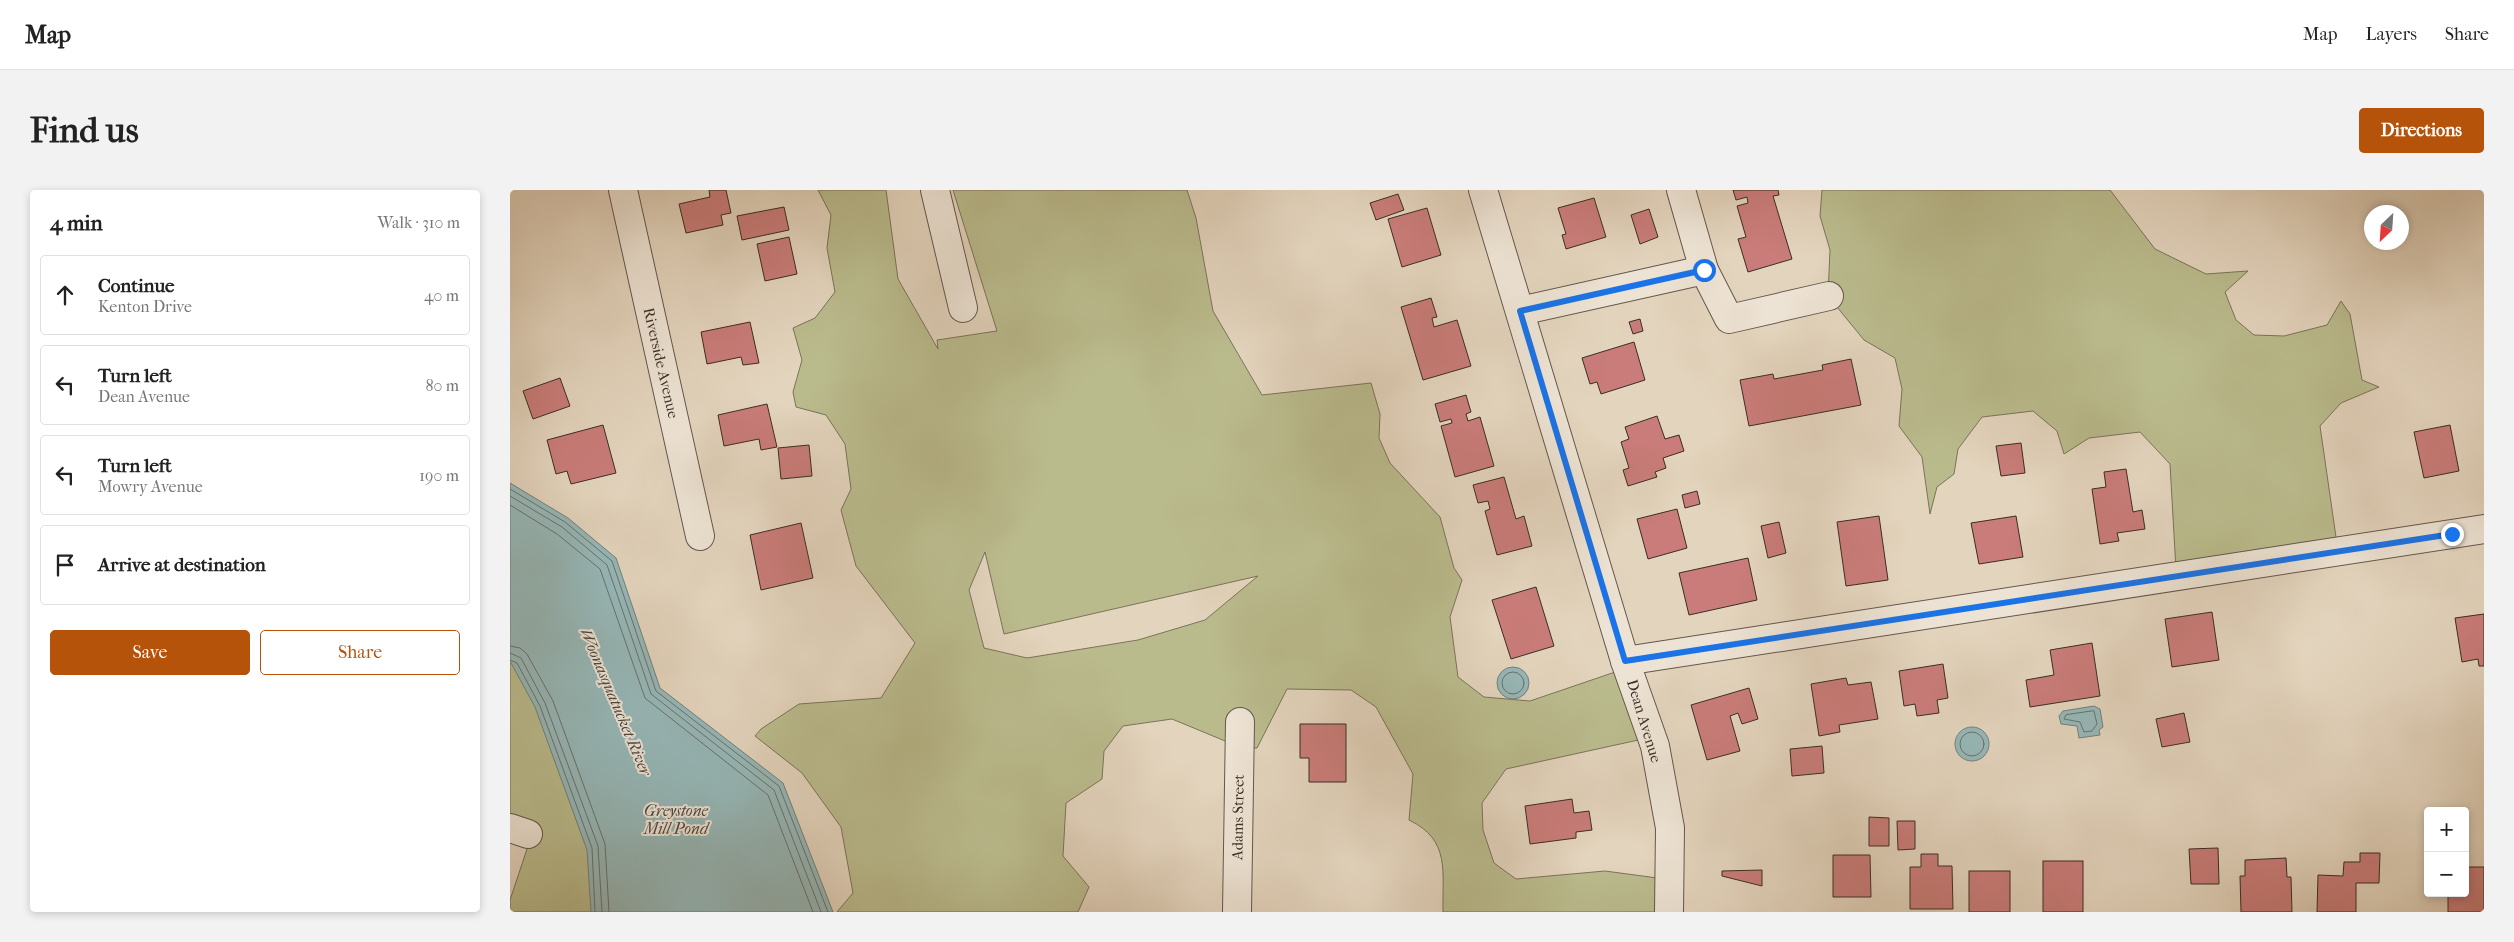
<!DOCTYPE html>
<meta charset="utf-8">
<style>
body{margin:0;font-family:"IM FELL French Canon",serif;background:#f2f2f2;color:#222}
.controls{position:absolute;right:15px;bottom:15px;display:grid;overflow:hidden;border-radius:5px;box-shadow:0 2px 8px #0003}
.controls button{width:45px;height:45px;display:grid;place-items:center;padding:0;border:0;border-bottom:1px solid #e0e0e0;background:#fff;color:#222;font:25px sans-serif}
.compass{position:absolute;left:1854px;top:15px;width:45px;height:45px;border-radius:50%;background:#fff;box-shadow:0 2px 8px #0003;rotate:205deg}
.stop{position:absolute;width:15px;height:15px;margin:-11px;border:4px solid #1a73e8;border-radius:50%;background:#fff}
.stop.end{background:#1a73e8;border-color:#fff;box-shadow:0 1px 5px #0008}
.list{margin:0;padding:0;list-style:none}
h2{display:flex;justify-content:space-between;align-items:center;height:65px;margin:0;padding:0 20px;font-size:21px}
h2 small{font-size:16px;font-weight:400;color:#767676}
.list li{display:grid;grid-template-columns:32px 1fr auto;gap:15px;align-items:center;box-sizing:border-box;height:80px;margin:0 10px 10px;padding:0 10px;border:1px solid #e0e0e0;border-radius:5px}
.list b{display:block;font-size:19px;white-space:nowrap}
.list p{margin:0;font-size:16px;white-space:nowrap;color:#767676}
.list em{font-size:16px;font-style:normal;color:#767676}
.actions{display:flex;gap:10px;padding:15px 20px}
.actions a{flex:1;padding:11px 0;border:1px solid #b45309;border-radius:5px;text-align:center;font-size:18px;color:#b45309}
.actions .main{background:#b45309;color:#fff}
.icon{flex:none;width:28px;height:28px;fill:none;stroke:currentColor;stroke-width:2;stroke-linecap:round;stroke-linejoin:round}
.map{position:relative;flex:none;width:1974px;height:722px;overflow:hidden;border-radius:5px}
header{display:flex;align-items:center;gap:30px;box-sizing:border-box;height:70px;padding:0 25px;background:#fff;border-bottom:1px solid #e0e0e0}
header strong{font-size:24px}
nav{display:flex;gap:28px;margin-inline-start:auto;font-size:18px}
.intro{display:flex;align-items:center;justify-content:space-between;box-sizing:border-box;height:120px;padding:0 30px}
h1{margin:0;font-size:35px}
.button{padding:12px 22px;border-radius:5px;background:#b45309;color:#fff;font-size:18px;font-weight:700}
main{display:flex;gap:30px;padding:0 30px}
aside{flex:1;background:#fff;border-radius:5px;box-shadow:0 2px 8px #0003}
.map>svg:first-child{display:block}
</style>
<header>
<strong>Map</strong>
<nav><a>Map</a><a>Layers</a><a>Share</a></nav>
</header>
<div class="intro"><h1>Find us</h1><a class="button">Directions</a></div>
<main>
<aside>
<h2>4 min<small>Walk · 310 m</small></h2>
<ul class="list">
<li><svg class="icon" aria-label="ahead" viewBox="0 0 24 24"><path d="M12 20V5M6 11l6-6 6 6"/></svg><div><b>Continue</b><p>Kenton Drive</p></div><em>40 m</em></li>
<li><svg class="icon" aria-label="left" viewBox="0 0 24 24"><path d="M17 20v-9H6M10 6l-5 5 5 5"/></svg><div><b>Turn left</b><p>Dean Avenue</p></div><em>80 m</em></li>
<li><svg class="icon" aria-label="left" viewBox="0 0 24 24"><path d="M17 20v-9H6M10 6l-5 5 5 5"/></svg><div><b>Turn left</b><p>Mowry Avenue</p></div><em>190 m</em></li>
<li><svg class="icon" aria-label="arrive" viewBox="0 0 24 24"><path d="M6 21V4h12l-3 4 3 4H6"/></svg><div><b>Arrive at destination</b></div></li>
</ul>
<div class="actions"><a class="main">Save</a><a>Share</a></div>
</aside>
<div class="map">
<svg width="1974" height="722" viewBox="0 0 1974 722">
<rect width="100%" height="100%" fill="#e3d4bd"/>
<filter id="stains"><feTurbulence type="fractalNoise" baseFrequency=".004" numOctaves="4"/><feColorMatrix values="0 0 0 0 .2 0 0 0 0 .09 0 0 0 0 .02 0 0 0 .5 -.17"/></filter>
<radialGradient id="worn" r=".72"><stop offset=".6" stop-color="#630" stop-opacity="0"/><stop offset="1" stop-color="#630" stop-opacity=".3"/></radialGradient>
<!-- green -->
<g fill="#babb8d" stroke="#7a745a" fill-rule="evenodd">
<path d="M 308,0 L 376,0 L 388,89 L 428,159 L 427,150 L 487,141 L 443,0 L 677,0 L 686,28 L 703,121 L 752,205 L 861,193 L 870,224 L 869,248 L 880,273 L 930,327 L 944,378 L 952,390 L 940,427 L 948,487 L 974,507 L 1020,511 L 1111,480 L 1133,549 L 996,579 L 972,613 L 973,640 L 984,673 L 1006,689 L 1095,681 L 1155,689 L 1157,722 L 933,722 C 932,682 941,650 899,630 L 903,584 L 866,517 L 841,500 L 777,499 L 747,558 L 732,558 L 662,529 L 613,536 L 594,561 L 592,589 L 556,613 L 553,666 L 579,697 L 568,722 L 327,722 L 343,703 L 331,637 L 292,583 L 245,546 L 251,539 L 289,514 L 371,508 L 405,453 L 346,376 L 331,320 L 341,299 L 335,254 L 316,225 L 286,217 L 283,202 L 292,170 L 283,138 L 305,128 L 325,102 L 317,58 L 321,25 ZM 475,362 L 494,444 L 748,386 L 695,430 L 628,450 L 517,468 L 474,458 L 459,400 Z"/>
<path d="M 1312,0 L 1600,0 L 1645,59 L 1696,84 L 1738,81 L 1715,102 L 1726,130 L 1744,145 L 1774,146 L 1817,135 L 1831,111 L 1840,124 L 1852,190 L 1869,197 L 1831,213 L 1810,236 L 1828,361 L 1666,380 L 1660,274 L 1630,242 L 1579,248 L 1554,264 L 1547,241 L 1523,221 L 1472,227 L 1448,259 L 1444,284 L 1427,297 L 1420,324 L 1412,267 L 1389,236 L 1392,199 L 1385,168 L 1354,150 L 1318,106 L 1320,60 L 1310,26 Z"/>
<path d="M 0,428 L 110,722 L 0,722 L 0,710 L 24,638 L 0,628 Z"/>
</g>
<!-- water -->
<g fill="#96b7b7" stroke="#72807d">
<path d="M 0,293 L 58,328 L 106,368 L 150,498 L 273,593 L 323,722 L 81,722 L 77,660 L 25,517 L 0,471 Z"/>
<circle cx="1003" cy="493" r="16"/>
<path d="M 1584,516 L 1590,519 L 1593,537 L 1589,540 L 1590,545 L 1569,548 L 1567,536 L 1551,534 L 1549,526 L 1553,521 Z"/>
<circle cx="1462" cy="554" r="17"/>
</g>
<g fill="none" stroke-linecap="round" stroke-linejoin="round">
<!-- shore -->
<g stroke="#68726e" stroke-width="1">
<path d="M 0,299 L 55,332 L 102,371 L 146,501 L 269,596 L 318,722"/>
<path d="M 0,306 L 52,337 L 97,375 L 141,504 L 264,600 L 311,722"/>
<path d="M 0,315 L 47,344 L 90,379 L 135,508 L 258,605 L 303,722"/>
<path d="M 0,456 L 10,458 L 17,464 L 43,511 L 95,654 L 99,722"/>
<path d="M 0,463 L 11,468 L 35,513 L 88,656 L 92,722"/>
<path d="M 0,470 L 7,473 L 30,516 L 82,658 L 85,722"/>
<circle cx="1003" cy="493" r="11"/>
<path d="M 1584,521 L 1587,534 L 1582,541 L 1574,542 L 1570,532 L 1554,529 L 1556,525 Z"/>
<circle cx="1462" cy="554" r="12"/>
</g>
</g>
<!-- building -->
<g fill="#c97c79" stroke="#3b2d26">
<path d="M 199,0 L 216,0 L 221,23 L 211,25 L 213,35 L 176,43 L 169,14 L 200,7 Z"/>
<path d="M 1223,0 L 1268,0 L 1269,5 L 1263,6 L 1282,69 L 1238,82 L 1228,49 L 1236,47 L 1227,16 L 1238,13 L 1237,7 L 1226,10 Z"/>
<path d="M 888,4 L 894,20 L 866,30 L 860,13 Z"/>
<path d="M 1084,8 L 1096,47 L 1056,59 L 1052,45 L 1056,44 L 1048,18 Z"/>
<path d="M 274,17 L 279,40 L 232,50 L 227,26 Z"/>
<path d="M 917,18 L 931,65 L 892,77 L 878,29 Z"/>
<path d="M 1139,19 L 1148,47 L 1130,54 L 1121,25 Z"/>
<path d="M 279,47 L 287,84 L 255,91 L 247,54 Z"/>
<path d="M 921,108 L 927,127 L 922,128 L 924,137 L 947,130 L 961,176 L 913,190 L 891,117 Z"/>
<path d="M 1130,129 L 1133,141 L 1123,144 L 1119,132 Z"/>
<path d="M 240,132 L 249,173 L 233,175 L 231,167 L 197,174 L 191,142 Z"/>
<path d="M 1124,152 L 1135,190 L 1091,204 L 1087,192 L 1080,194 L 1072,168 Z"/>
<path d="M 1341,169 L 1351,215 L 1239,236 L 1230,190 L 1263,184 L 1264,189 L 1313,180 L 1312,175 Z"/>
<path d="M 50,188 L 60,216 L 23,229 L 13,201 Z"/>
<path d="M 956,205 L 961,222 L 956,224 L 958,231 L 970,227 L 984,276 L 945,287 L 931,236 L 942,233 L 941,229 L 930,232 L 925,214 Z"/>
<path d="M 257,214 L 267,257 L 251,260 L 249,249 L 214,256 L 208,225 Z"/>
<path d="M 1147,226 L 1155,249 L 1169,245 L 1174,261 L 1153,268 L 1156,278 L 1145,282 L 1147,287 L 1118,296 L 1113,280 L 1119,278 L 1111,252 L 1119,249 L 1115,237 Z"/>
<path d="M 93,235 L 106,283 L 61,294 L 57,281 L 46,284 L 37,250 Z"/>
<path d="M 1940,235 L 1949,281 L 1914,288 L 1904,242 Z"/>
<path d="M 1511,253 L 1515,283 L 1491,286 L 1486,256 Z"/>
<path d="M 299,255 L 302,286 L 271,289 L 268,258 Z"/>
<path d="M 1616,279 L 1623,322 L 1632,320 L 1635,339 L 1607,343 L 1609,351 L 1590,354 L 1582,299 L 1596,297 L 1594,282 Z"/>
<path d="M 994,287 L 1006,329 L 1014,326 L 1022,356 L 987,365 L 975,321 L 980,319 L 978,311 L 968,313 L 963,295 Z"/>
<path d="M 1187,301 L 1190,314 L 1175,318 L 1172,305 Z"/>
<path d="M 1167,319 L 1177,358 L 1138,369 L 1127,329 Z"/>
<path d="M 1369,326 L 1378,390 L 1336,396 L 1327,332 Z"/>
<path d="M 1506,326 L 1513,367 L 1469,374 L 1461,333 Z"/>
<path d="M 1269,332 L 1276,363 L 1258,368 L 1251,336 Z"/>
<path d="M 291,333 L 303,388 L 251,400 L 240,345 Z"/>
<path d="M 1238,368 L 1247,410 L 1179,425 L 1169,383 Z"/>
<path d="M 1026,397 L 1044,456 L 1001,469 L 982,410 Z"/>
<path d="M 1702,422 L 1709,470 L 1662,477 L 1655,429 Z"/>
<path d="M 1974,424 L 1974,476 L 1969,476 L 1968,469 L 1952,472 L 1945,428 Z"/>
<path d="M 1582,453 L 1590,506 L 1520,517 L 1516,490 L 1544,485 L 1540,460 Z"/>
<path d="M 1433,474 L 1438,508 L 1427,510 L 1429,523 L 1407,526 L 1405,514 L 1394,516 L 1389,481 Z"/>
<path d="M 1336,488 L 1338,495 L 1361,492 L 1368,529 L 1329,535 L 1330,542 L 1309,546 L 1301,494 Z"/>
<path d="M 1239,498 L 1248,529 L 1232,534 L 1228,523 L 1220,526 L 1230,561 L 1197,570 L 1181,515 Z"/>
<path d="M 1674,523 L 1680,552 L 1652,557 L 1646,529 Z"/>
<path d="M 790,534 L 836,534 L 836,592 L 799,592 L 799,568 L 790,568 Z"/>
<path d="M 1312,556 L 1314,583 L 1282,586 L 1280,559 Z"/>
<path d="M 1062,609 L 1064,623 L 1079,621 L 1082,640 L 1066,642 L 1066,648 L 1020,654 L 1015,616 Z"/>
<path d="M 1359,627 L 1379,628 L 1379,656 L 1359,656 Z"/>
<path d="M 1387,631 L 1405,631 L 1405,659 L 1388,660 Z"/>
<path d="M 1708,658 L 1709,694 L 1681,694 L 1679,659 Z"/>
<path d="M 1850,663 L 1870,663 L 1869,693 L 1846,693 L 1846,722 L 1807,722 L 1808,685 L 1833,686 L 1834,672 L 1850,672 Z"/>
<path d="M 1411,664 L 1428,664 L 1428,676 L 1442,676 L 1443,719 L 1400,719 L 1400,677 L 1411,677 Z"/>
<path d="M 1323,665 L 1360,665 L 1361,707 L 1323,707 Z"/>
<path d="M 1776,668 L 1777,687 L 1781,687 L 1782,722 L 1731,722 L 1730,686 L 1735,686 L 1735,670 Z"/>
<rect x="1533" y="671" width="40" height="51"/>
<path d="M 1955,677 L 1974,677 L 1974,722 L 1938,722 L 1938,703 L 1955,703 Z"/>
<path d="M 1252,680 L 1252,696 L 1212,686 L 1212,681 Z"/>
<rect x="1459" y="681" width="41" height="41"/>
</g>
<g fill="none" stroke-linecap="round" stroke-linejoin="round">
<!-- minor casing -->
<g stroke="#65574c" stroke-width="30">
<g id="minor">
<path d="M 113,0 L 190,346"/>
<path d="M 425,0 L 453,118"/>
<path d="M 973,0 L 1115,471 L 1145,556 L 1160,638 L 1159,722"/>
<path d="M 1171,0 L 1194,80 L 1219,129 L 1319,106"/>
<path d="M 1010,121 L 1194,80"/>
<path d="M 1115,471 L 1974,339"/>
<path d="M 0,638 L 18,644"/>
<path d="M 727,722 L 730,532"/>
</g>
</g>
<!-- minor -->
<use href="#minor" stroke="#ede3d4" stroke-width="28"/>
</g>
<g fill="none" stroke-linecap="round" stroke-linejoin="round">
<!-- route -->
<path stroke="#1a73e8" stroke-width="6" d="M 1194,80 L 1010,121 L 1115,471 L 1942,344"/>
</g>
<g text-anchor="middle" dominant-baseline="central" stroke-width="4" stroke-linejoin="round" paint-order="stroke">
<!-- street labels -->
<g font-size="15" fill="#3b2d26" stroke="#ede3d4">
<text transform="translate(151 173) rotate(77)">Riverside Avenue</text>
<text transform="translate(1134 531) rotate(73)">Dean Avenue</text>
<text transform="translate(728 627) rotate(-89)">Adams Street</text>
</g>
<!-- water labels -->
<g font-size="16" font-style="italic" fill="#4d4943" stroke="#ede3d4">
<text transform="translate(106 512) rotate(67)">Woonasquatucket River</text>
<text x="166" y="620">Greystone<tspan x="166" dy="18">Mill Pond</tspan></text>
</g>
</g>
<rect width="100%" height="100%" filter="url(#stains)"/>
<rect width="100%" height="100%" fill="url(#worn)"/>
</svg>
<div class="controls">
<button>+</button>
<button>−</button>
</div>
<svg class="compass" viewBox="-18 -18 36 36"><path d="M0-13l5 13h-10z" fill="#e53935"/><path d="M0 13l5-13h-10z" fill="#767676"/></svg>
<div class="stop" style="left:1194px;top:80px"></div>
<div class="stop end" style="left:1942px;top:344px"></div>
</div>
</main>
